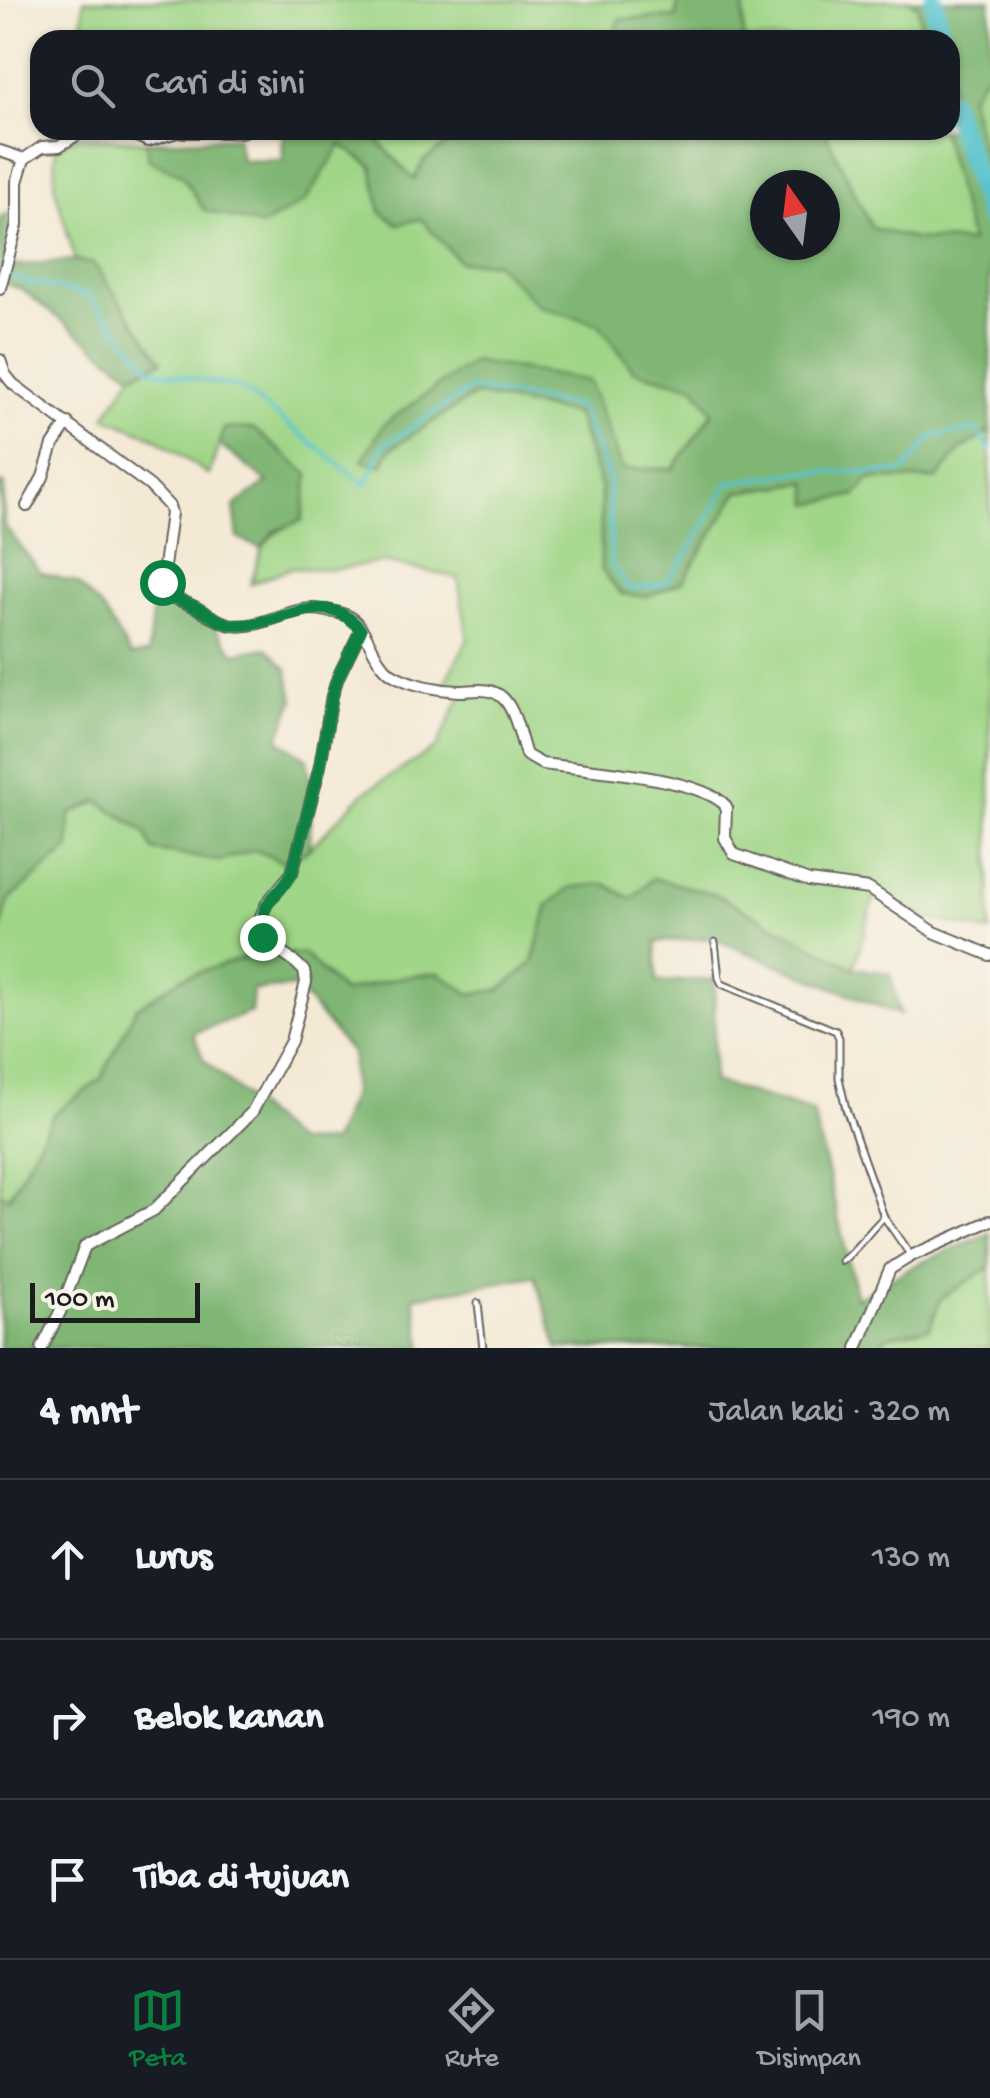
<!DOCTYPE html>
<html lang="id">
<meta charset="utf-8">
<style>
body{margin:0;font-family:"Gochi Hand",sans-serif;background:#242831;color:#f1f3f6}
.compass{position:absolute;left:750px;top:170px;width:90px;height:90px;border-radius:50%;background:#171b24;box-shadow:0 2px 8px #0004;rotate:346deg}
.scale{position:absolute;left:30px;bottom:25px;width:170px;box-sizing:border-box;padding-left:10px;border:5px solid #1c1c1c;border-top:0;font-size:28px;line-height:35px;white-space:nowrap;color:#1c1c1c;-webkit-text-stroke:8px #f7f3e8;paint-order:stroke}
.stop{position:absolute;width:30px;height:30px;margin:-22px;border:8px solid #0b8043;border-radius:50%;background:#fff}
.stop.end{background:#0b8043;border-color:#fff;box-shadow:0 2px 10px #0008}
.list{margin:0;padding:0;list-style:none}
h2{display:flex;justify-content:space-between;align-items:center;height:130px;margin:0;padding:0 40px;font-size:42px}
h2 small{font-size:32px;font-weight:400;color:#9ea1a6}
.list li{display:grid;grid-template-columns:65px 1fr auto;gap:30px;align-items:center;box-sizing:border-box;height:160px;padding:0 40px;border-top:2px solid #363941}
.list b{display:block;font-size:38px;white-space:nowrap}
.list em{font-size:32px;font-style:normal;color:#9ea1a6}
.icon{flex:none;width:55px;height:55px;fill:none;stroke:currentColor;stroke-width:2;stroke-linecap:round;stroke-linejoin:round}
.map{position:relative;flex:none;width:990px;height:1348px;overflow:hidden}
.search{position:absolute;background:#171b24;box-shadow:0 2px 8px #0004;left:30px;right:30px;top:30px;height:110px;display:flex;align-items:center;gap:25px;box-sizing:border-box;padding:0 35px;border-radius:30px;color:#9ea1a6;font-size:38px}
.sheet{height:610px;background:#171b24}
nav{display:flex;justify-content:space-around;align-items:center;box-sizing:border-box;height:140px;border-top:2px solid #363941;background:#171b24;font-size:28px;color:#9ea1a6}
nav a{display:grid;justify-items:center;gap:5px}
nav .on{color:#0b8043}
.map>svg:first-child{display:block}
</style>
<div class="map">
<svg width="990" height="1348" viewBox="0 0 990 1348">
<rect width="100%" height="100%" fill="#f7f3e8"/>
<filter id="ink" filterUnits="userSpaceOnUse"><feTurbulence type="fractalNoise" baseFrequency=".01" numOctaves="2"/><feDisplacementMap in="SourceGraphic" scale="20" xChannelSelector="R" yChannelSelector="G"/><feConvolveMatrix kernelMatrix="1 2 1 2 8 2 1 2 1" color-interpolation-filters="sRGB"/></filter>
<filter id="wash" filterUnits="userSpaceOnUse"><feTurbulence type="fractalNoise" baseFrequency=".0048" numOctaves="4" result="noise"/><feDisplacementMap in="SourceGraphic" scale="40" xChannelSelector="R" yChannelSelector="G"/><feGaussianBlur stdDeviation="2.25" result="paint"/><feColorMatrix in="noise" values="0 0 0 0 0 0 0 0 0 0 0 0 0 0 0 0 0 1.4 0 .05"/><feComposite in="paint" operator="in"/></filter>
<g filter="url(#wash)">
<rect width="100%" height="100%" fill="#f4e9d5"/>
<!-- green -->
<g fill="#9fd586" stroke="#5e7851" stroke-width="2.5">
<path d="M 84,0 L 678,0 L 677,17 L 619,19 L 612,40 L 81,40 Z"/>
<path d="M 744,0 L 909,0 L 918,6 L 923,40 L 747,40 L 743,37 Z"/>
<path d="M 990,68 L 990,185 L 970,96 Z"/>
<path d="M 368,130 L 469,130 L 424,160 L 414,180 Z"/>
<path d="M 824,130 L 941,130 L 972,242 L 914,239 L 872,228 Z"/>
<path d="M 76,136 L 146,142 L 149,160 L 182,175 L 204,210 L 306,200 L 340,144 L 372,166 L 381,212 L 398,224 L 421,218 L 460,262 L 495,262 L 540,307 L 600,324 L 634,371 L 695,386 L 713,412 L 673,469 L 622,470 L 588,381 L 473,361 L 390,449 L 475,395 L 576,414 L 601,489 L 601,569 L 713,531 L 738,492 L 809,482 L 811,504 L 870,479 L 937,479 L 959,451 L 990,431 L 990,932 L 923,917 L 875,895 L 854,968 L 715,894 L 632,899 L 605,884 L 548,905 L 533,963 L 500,990 L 470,994 L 439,973 L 402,977 L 343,992 L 304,954 L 136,1008 L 101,1079 L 54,1114 L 8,1198 L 0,1192 L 0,932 L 9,900 L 69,849 L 70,814 L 99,801 L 144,832 L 219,861 L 255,850 L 286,862 L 310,848 L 365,792 L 436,748 L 462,694 L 442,689 L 468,639 L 458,578 L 383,562 L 338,569 L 290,568 L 251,584 C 263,543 261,537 302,520 L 224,428 L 209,475 L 156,438 L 105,417 L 132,375 L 161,362 L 94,264 L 75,260 L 54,184 L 56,149 Z"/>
<path d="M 990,1267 L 990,1348 L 880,1348 L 885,1336 L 930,1328 L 940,1299 Z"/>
</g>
<!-- forest -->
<g fill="#7fb673" stroke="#4e6948" stroke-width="2.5" fill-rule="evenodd">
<path d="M 678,0 L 744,0 L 743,37 L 747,40 L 612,40 L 619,19 L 676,17 Z"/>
<path d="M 909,0 L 990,0 L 990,68 L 970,96 L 990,185 L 990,431 L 959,451 L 937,479 L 870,479 L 856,495 L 810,504 L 808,482 L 738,492 L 683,581 L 648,597 L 621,594 L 601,569 L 601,489 L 576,414 L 475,395 L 390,449 L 382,466 L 362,460 L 384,424 L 473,361 L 589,381 L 622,469 L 673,469 L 713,412 L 695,386 L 634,371 L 599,324 L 540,307 L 495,262 L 460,262 L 421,219 L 398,224 L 381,212 L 372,166 L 341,145 L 306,200 L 262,226 L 204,210 L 182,175 L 149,160 L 146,142 L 237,137 L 241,161 L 283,160 L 282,130 L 368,130 L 414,180 L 424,160 L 469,130 L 824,130 L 872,228 L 914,239 L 971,242 L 941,130 L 950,130 L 950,40 L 923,40 L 918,6 ZM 765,185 L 825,185 L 825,245 L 765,245 Z"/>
<path d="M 20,207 L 11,266 L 75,260 L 94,264 L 162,361 L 132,375 L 21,289 L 0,282 L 0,218 Z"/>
<path d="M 224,428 L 254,429 L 309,475 L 302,520 L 273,532 L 261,548 L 238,538 L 234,506 L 268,482 L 219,445 Z"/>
<path d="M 0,483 L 4,484 L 4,525 L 41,573 L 77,583 L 103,610 L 131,656 L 148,654 L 154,596 L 213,625 L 234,653 L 267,648 L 287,669 L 294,700 L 278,739 L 307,759 L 312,790 L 310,848 L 285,863 L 255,850 L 219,861 L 153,850 L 144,831 L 98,801 L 70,814 L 69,849 L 9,900 L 0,932 Z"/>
<path d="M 653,878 L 715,894 L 854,968 L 890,973 L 900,1015 L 712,938 L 656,942 L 657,982 L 715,979 L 713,1082 L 813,1112 L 857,1298 L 915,1265 L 990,1233 L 990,1267 L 940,1299 L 930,1328 L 886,1336 L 880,1348 L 558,1348 L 535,1276 L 414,1297 L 423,1348 L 0,1348 L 0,1192 L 9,1198 L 54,1114 L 101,1079 L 136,1008 L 181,978 L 259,953 L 304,954 L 343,992 L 402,977 L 439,973 L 470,994 L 500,990 L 533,963 L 548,905 L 572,887 L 605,884 L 632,899 ZM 296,987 L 352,1054 L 352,1095 L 332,1142 L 296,1143 L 203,1059 L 193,1033 L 251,1012 L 253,990 Z"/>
</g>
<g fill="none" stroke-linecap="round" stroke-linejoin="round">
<!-- stream -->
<path stroke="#56c3cd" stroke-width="4" d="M 4,273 L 28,282 L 88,295 L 152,370 L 241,388 L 366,485 L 383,446 L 470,389 L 579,406 L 609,478 L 611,566 L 630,589 L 665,584 L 690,550 L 728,483 L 801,472 L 903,472 L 933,436 L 975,429 L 990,449"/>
<!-- river -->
<g stroke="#56c3cd" stroke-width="20">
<path d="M 934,0 L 940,40"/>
<path d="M 950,102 L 990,220"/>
</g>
</g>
</g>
<g filter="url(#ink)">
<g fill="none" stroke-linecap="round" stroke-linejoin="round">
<!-- lane casing -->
<g stroke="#68645d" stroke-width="9">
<g id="lane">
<path d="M 715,942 L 719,978 L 722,984 L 836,1031 L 839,1038 L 839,1078 L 846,1109 L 884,1217 L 911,1256"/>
<path d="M 842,1261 C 858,1248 869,1231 884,1217"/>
<path d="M 478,1303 L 483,1348"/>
</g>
</g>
<!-- street casing -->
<g stroke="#68645d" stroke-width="14">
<g id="street">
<path d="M 0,151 L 24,159 L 42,147 L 59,146 L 80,133 L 127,132 L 148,141 L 177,132 L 243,132"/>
<path d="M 0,288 L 17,225 L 17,182 L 24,159"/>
<path d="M 0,360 L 5,374 L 13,384 L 150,486 L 169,506 L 171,513 L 162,582 L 169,596 C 178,600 188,603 197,608 C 208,614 219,623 232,625 C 263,630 292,604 322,610 C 330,611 345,613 351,618 C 370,632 372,660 392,674 C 410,685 438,690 459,691 C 475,691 490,686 503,698 C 516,711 520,738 526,755 L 542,764 C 582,769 700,777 726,806 L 725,838 L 734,854 L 809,881 L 869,889 L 934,932 L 990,955"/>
<path d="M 27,506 L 43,477 L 53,445 L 68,423"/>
<path d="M 42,1348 L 60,1312 L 85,1246 L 154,1210 L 252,1112 L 291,1041 L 306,982 L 304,971 L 296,963 L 267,943 L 262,937 L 261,916 L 267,903 L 292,873 L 320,766 L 332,696 L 338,677 L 361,630"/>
<path d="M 857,1348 L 890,1269 L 911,1256 L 990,1221"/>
</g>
</g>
<!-- lane -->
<use href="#lane" stroke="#fff" stroke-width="5"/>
<!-- street -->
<use href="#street" stroke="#fff" stroke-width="10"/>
</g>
</g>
<g fill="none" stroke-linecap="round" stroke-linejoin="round" filter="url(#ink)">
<!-- route -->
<path stroke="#0b8043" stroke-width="12" d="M 162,582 L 169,596 C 176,599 184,601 191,605 C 205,611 219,624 235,625 C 279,628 324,584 361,630 L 338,677 L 332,696 L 320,766 L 292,873 C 275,903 260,896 262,937"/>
</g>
</svg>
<svg class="compass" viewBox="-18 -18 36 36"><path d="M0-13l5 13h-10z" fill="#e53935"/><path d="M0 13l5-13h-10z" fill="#9ea1a6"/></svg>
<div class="scale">100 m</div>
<div class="stop" style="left:162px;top:582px"></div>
<div class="stop end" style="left:262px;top:937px"></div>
<div class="search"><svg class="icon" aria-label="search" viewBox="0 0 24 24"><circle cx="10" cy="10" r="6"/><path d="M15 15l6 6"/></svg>Cari di sini</div>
</div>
<section class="sheet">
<h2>4 mnt<small>Jalan kaki · 320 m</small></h2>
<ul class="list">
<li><svg class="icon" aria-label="ahead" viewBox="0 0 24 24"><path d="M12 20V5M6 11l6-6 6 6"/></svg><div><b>Lurus</b></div><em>130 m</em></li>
<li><svg class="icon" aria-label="right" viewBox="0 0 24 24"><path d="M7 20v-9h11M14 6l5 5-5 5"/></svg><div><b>Belok kanan</b></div><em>190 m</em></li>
<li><svg class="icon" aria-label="arrive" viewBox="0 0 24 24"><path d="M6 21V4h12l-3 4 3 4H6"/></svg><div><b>Tiba di tujuan</b></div></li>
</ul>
</section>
<nav>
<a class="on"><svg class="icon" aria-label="map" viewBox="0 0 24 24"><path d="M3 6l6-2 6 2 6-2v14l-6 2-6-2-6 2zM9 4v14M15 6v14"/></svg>Peta</a>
<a><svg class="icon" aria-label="directions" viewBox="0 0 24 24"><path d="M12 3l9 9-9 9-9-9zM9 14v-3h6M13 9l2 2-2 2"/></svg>Rute</a>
<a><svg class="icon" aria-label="saved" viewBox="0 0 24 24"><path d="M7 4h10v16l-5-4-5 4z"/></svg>Disimpan</a>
</nav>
